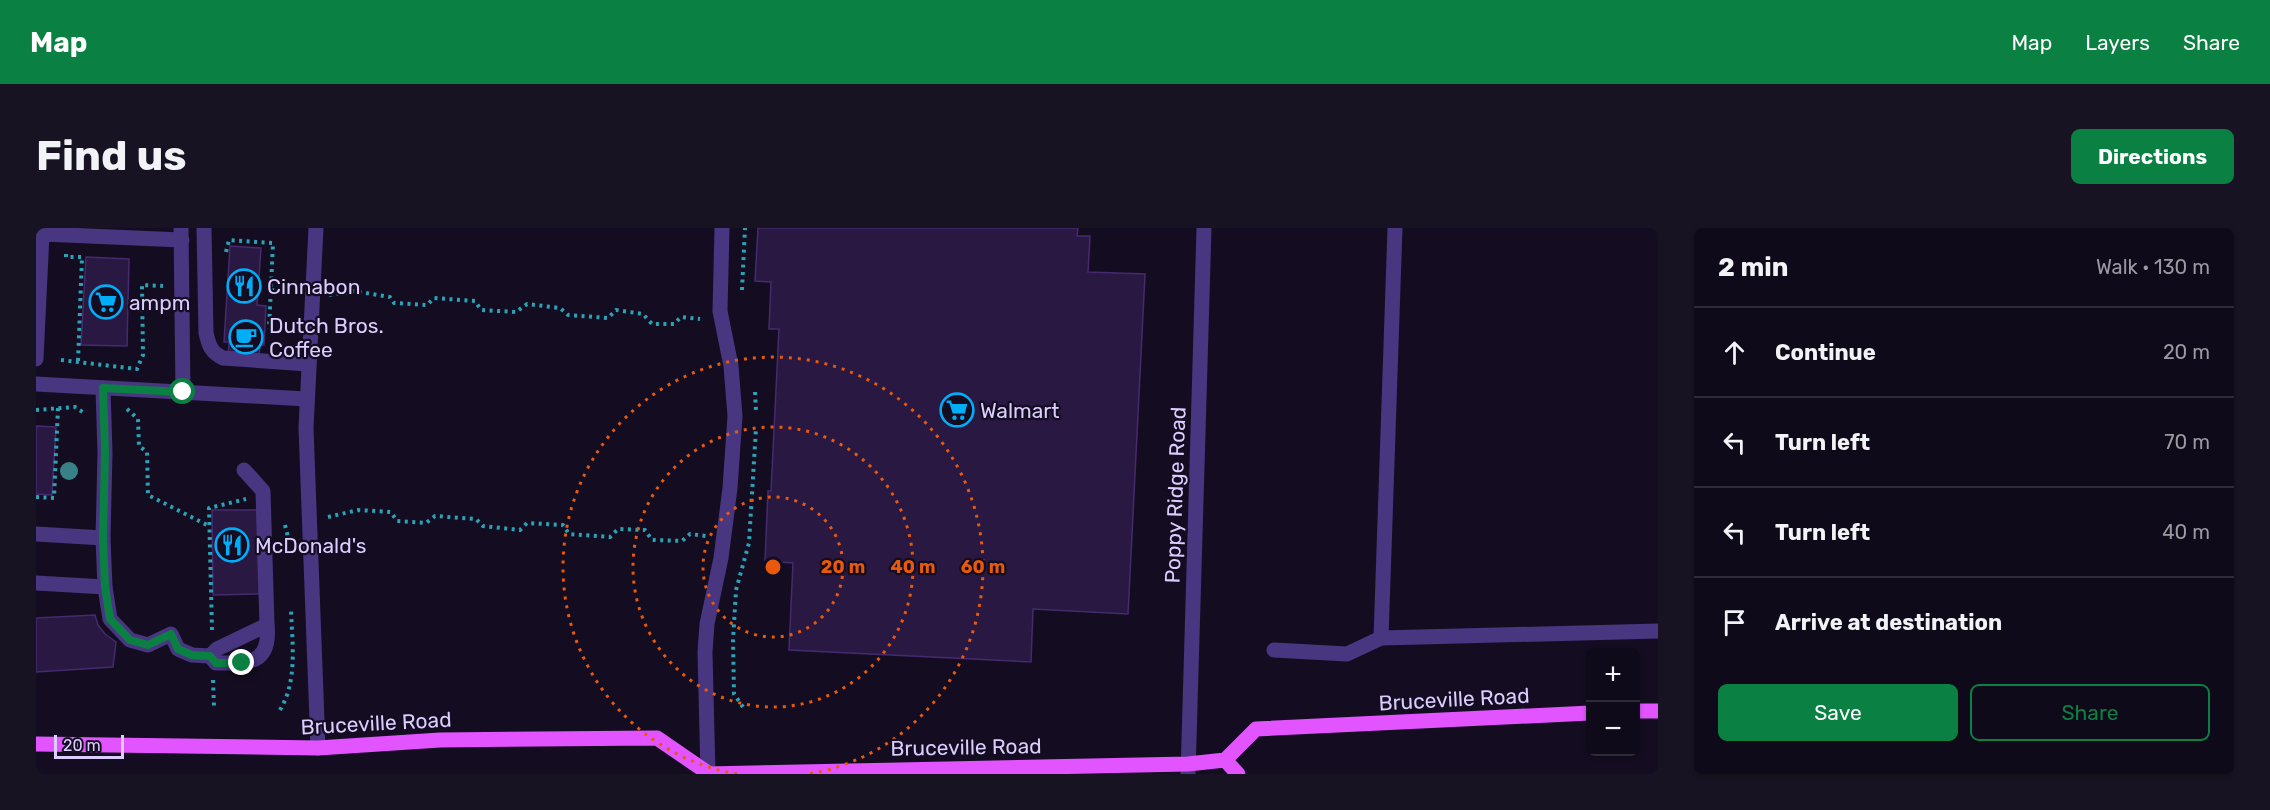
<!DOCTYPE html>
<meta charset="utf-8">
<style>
body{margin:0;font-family:Rubik,sans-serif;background:#181322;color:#f1f3f6}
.controls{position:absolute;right:18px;bottom:18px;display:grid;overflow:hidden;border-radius:9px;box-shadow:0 2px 4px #0004}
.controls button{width:54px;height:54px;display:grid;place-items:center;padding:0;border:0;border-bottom:2px solid #2f2b38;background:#0f0a19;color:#f1f3f6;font:30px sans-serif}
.scale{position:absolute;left:18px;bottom:15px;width:70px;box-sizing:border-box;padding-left:6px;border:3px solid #dccdff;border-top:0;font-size:16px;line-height:21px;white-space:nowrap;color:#dccdff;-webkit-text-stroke:4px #140d21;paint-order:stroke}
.stop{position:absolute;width:18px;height:18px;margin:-14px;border:4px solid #0b8043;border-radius:50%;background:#fff}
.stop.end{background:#0b8043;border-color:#fff;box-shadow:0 2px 6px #0008}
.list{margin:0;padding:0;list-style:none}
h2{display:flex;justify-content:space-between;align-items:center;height:78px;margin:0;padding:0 24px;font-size:26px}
h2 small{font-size:20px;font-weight:400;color:#9b9aa2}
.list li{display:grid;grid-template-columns:39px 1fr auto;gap:18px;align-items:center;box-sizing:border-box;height:90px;padding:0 24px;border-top:2px solid #2f2b38}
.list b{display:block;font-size:22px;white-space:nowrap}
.list em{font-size:20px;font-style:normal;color:#9b9aa2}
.actions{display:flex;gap:12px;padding:18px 24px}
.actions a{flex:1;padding:14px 0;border:2px solid #0b8043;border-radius:9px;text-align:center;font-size:21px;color:#0b8043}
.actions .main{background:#0b8043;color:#fff}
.icon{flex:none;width:33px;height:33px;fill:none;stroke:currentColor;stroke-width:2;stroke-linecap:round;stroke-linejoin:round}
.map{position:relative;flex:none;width:1622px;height:546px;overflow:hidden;border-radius:9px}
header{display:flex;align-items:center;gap:36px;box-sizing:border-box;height:84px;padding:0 30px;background:#0b8043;color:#fff}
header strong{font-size:28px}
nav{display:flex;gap:33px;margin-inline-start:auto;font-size:21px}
.intro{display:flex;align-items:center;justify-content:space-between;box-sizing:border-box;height:144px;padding:0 36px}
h1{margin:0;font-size:42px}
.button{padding:15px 27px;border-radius:9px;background:#0b8043;color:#fff;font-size:21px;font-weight:700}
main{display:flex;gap:36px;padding:0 36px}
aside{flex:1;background:#0f0a19;border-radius:9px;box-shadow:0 2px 4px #0004}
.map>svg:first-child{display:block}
</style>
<header>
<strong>Map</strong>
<nav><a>Map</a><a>Layers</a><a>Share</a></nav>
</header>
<div class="intro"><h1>Find us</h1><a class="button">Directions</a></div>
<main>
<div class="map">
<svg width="1622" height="546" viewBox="0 0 1622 546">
<rect width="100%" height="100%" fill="#140d21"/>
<!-- building -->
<g fill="#291842" stroke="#452a6f" stroke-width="1.5">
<path d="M 722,0 L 1042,0 L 1041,8 L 1054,8 L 1052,44 L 1109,46 L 1092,386 L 997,381 L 995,434 L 753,422 L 757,335 L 729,333 L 732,263 L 735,263 L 743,101 L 733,101 L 735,54 L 719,53 Z"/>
<path d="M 194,18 L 225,20 L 221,77 L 230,78 L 228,117 L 224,117 L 222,138 L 192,136 L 193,114 L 188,114 Z"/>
<path d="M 50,29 L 93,31 L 91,118 L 45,117 Z"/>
<path d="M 0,198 L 20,199 L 16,267 L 0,266 Z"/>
<path d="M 176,282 L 221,282 L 223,366 L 177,367 Z"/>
<path d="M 59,387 L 62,397 L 69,406 L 80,414 L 77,439 L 0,444 L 0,390 Z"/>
</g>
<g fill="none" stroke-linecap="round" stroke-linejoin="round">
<!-- path -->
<g stroke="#2ba2b5" stroke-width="4" stroke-dasharray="3 4.5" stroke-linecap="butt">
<path d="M 190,24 L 193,12 L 237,15 L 233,101"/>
<path d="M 30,26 L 30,29 L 46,29 L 42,134"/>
<path d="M 235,62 L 257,64"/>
<path d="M 706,62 L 709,0"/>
<path d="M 293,67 L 318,63 L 354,69 L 358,75 L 391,77 L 398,70 L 439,73 L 445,82 L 480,84 L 491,76 L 524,80 L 532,87 L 572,90 L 580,82 L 607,86 L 616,96 L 638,96 L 645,89 L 664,91"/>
<path d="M 25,132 L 101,141 L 107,127 L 106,57 L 127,58"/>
<path d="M 719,164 L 720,183"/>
<path d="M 91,181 L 102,191 L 103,218 L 111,224 L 112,267 L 173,298"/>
<path d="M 0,182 L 39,179 L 48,185"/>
<path d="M 0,269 L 18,270 L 22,180"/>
<path d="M 292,289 L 322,282 L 355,284 L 361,293 L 390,295 L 399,288 L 440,291 L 447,298 L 484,302 L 491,295 L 527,297 L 533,306 L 574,309 L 582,301 L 609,302 L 616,312 L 646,313 L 654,306 L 670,308"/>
<path d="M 249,297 L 253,313"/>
<path d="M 176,402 L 173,280 L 210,271"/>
<path d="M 177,452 L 178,478"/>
<path d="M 707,479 L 698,466 L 697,412 L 700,362 L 713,315 L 720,200"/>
<path d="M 244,482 C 262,452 256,415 255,381"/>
</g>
<!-- minor -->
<g stroke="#483681" stroke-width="15">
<path d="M 145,0 L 147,164"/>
<path d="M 168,0 L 170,105 C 173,118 175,124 187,130 L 272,136"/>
<path d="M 280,0 L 270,200 L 282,520"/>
<path d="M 0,131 L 6,6 L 146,12"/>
<path d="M 0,156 L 270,171"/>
<path d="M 67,160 L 69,225 L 67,310 L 69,359 L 74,391 L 94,412 L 112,417 L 135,406 L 142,421 L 156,427 L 174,428 L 181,421 L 231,397 L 227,263 L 208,242"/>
<path d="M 0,306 L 67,310"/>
<path d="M 0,355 L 69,359"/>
<path d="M 1345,410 L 1359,0"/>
<path d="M 1238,422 L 1311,426 L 1345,410 L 1622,403"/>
<path d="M 174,428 L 180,435 C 212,435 235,437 231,397"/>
<path d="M 672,546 L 669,424 L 671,396 L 685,330 L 694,260 L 699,188 L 695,138 L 684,83 L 686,0"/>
<path d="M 1152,546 L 1168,0"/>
</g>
<!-- major -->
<g stroke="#e154ff" stroke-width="15">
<path d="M 1600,483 L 1622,483"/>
<path d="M 0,516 L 282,520 L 404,512 L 621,510 L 672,545"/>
<path d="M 1189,532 L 1202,546"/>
<path d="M 671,546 L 1152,536 L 1189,532 L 1220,501 L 1554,485"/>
</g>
</g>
<!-- trees -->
<circle fill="#388287" cx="33" cy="243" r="9"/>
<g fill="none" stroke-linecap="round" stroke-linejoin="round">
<!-- route -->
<path stroke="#0b8043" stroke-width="8" d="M 147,164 L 67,160 L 69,225 L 67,310 L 69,359 L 74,391 L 94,412 L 112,417 L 135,406 L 142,421 L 156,427 L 174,428 L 180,435 L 206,435"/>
</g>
<!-- distance rings -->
<g fill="none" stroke="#e8590c" stroke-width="3" stroke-dasharray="3 6">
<circle cx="737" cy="339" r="70"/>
<circle cx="737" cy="339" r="140"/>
<path d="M701 546A210 210 0 1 1 773 546"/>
</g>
<!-- icons -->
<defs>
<g id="restaurant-ring" transform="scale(1.725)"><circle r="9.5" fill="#140d21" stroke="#00aef8" stroke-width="1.5"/><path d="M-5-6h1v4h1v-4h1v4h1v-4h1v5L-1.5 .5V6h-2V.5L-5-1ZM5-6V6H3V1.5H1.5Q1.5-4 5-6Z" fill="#00aef8"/></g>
<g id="supermarket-ring" transform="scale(1.725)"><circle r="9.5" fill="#140d21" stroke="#00aef8" stroke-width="1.5"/><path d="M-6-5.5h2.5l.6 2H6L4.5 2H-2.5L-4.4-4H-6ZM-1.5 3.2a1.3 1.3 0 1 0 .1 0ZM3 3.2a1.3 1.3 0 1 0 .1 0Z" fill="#00aef8"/></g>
<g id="cafe-ring" transform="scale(1.725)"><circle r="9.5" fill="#140d21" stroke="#00aef8" stroke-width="1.5"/><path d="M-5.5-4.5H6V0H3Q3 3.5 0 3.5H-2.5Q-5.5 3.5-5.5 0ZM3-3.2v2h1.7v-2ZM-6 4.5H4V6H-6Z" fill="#00aef8"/></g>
</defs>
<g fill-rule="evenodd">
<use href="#restaurant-ring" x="208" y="58"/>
<use href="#supermarket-ring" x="70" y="74"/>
<use href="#cafe-ring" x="210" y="109"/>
<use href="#supermarket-ring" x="921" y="182"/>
<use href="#restaurant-ring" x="196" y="317"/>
</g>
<g text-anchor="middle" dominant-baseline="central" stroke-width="4.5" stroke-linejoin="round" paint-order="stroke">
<!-- poi labels -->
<g font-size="21" fill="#dccdff" stroke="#140d21" text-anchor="start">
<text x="231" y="58">Cinnabon</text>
<text x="93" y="74">ampm</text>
<text x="233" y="97">Dutch Bros.<tspan x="233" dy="24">Coffee</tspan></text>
<text x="944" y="182">Walmart</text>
<text x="219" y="317">McDonald's</text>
</g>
<!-- street labels -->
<g font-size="21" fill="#dccdff" stroke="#140d21">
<text transform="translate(1139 267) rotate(-88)">Poppy Ridge Road</text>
<text transform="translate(1418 471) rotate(-3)">Bruceville Road</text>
<text transform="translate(340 495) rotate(-3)">Bruceville Road</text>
<text transform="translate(930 519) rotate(-1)">Bruceville Road</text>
</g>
</g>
<circle cx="737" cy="339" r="9" fill="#e8590c" stroke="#140d21" stroke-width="3"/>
<g font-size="18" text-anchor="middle" font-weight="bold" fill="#e8590c" stroke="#140d21" stroke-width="4.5" stroke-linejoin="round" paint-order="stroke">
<text x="807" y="345">20 m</text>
<text x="877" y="345">40 m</text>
<text x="947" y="345">60 m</text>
</g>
</svg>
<div class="controls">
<button>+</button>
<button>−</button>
</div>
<div class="scale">20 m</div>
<div class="stop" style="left:147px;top:164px"></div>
<div class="stop end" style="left:206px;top:435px"></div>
</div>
<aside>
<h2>2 min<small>Walk · 130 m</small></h2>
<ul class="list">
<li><svg class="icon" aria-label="ahead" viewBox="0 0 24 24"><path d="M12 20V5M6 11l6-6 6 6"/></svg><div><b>Continue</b></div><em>20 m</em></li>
<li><svg class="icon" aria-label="left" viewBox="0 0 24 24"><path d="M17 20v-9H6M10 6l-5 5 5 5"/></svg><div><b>Turn left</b></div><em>70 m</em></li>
<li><svg class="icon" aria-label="left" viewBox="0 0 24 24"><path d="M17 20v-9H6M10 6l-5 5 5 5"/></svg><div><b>Turn left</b></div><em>40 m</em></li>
<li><svg class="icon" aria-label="arrive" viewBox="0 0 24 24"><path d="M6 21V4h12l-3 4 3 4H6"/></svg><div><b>Arrive at destination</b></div></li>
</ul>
<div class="actions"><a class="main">Save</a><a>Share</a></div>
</aside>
</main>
